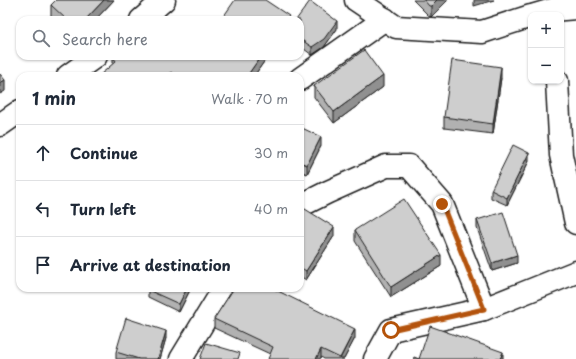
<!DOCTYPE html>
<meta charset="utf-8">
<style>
body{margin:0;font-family:"Playpen Sans",sans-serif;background:#f2f2f3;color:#1f2937}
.controls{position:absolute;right:12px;top:12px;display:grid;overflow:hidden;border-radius:8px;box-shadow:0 1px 3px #0004}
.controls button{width:36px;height:36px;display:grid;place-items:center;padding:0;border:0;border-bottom:1px solid #e0e1e3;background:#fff;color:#1f2937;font:20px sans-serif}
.stop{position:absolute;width:12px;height:12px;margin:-9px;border:3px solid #b45309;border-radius:50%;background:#fff}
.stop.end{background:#b45309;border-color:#fff;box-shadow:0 1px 4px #0008}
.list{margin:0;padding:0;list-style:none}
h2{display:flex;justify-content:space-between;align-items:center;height:52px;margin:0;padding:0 16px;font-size:17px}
h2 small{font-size:13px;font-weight:400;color:#747a83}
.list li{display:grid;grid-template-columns:26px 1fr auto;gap:12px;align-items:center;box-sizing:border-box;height:56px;padding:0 16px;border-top:1px solid #e0e1e3}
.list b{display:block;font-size:15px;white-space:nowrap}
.list em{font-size:13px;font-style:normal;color:#747a83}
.icon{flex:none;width:22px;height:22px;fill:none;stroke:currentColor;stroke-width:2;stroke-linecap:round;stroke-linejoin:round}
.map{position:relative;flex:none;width:576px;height:359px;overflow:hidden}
.search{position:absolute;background:#fff;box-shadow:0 1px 3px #0004;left:16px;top:16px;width:288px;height:44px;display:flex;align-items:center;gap:10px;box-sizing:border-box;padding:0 14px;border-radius:12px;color:#747a83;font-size:15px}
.panel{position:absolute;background:#fff;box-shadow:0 1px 3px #0004;left:16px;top:72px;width:288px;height:220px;border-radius:12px}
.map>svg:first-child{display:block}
</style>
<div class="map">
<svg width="576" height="359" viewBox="0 0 576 359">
<rect width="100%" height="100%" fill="#fff"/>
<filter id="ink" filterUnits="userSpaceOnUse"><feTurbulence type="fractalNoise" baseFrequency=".025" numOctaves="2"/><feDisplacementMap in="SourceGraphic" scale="8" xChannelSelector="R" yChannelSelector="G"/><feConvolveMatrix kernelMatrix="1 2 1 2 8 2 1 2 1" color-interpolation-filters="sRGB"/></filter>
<g filter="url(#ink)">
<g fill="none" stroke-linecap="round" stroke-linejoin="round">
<!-- minor casing -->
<g stroke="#1c1c1c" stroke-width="25">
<g id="minor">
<path d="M 356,0 L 396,27 L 482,32 L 531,16"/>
<path d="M 535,15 L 552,10 L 576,8"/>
<path d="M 141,20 L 164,0"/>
<path d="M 68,76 L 96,56"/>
<path d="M 300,79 L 385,19"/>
<path d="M 557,81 L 561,155 L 576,223"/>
<path d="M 0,125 L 20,111"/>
<path d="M 300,206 L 328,192 L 386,166 L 409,166 L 442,204 L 484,309"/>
<path d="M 181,359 L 220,295 L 225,288"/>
<path d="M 375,359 L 391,330 L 484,309 L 576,272"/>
</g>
</g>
<!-- minor -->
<use href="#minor" stroke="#fff" stroke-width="22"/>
</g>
<!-- wall -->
<g fill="#b1b1b1" stroke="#1c1c1c">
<path d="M 56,0 L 114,0 L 95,20 L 56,20 L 51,16 L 51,5 Z"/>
<path d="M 413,0 L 448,0 L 431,17 L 429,16 Z"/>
<path d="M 300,20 L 337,29 L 324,47 L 312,55 L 300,46 Z"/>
<path d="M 115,56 L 268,56 L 254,76 L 99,76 L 113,64 L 113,57 Z"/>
<path d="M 501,78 L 493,134 L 444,128 L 444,117 Z"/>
<path d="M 314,86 L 383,87 L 334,123 L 314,97 Z"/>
<path d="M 300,127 L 321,146 L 307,174 L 300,171 Z"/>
<path d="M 529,161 L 507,205 L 491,198 L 491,190 Z"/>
<path d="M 300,209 L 334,236 L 306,280 L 300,276 Z"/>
<path d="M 477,220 L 517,263 L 492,271 L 477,228 Z"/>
<path d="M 355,230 L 441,266 L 391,297 L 355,241 Z"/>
<path d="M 149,288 L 191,288 L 179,312 L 148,297 L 148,290 Z"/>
<path d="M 234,288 L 280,288 L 278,291 L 355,338 L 344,359 L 324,359 L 321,357 L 270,354 L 214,328 L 214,319 Z"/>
<path d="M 166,338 L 160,359 L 116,359 L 116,352 Z"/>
</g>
<!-- shaded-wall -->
<g fill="#909090" stroke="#1c1c1c">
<path d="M 104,0 L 114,0 L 95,20 L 85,20 Z"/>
<path d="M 437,0 L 448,0 L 431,17 L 431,6 Z"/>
<path d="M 474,0 L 494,0 L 474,6 Z"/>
<path d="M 337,21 L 337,29 L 324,47 L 312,55 L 312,47 Z"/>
<path d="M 261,56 L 268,56 L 254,76 L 247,76 Z"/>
<path d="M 501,67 L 501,78 L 493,134 L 493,124 Z"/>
<path d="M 172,72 L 172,76 L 167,76 Z"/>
<path d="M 383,76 L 383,87 L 334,123 L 334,112 Z"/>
<path d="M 5,80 L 5,91 L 0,94 L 0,83 Z"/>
<path d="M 321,137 L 321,146 L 307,174 L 307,165 Z"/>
<path d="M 529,153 L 529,161 L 507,205 L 507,198 Z"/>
<path d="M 334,227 L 334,236 L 306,280 L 306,271 Z"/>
<path d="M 441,255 L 441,266 L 391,297 L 391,287 Z"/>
<path d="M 517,255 L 517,263 L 492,271 L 492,263 Z"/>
<path d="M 187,288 L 191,288 L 179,312 L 179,304 Z"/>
<path d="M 275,288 L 280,288 L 274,298 Z"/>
<path d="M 355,329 L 355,338 L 344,359 L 340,359 Z"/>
<path d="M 166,331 L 166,338 L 160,359 L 158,359 Z"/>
<path d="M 321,349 L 321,357 L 320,359 L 316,359 Z"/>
<path d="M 503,352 L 503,359 L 500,359 Z"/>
</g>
<!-- building -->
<g fill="#cecece" stroke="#1c1c1c">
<path d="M 56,0 L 104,0 L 85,20 L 67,20 L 51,5 Z"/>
<path d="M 235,0 L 265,0 L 289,16 L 286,20 L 221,20 Z"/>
<path d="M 424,0 L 437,0 L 431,6 L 429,6 Z"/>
<path d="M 310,1 L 337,21 L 324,39 L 312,47 L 300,39 L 300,20 L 296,20 Z"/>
<path d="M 160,16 L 164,20 L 155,20 Z"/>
<path d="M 364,50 L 383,76 L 334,112 L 314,86 Z"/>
<path d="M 115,56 L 261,56 L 247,76 L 244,76 L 242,74 L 239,76 L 174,76 L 172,72 L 167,76 L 99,76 L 116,61 L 113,57 Z"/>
<path d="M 452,60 L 501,67 L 493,124 L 444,117 Z"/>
<path d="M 0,74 L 5,80 L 0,83 Z"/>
<path d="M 300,127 L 321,137 L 307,165 L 300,162 Z"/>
<path d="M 513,145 L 529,153 L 507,198 L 491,190 Z"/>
<path d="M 404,199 L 441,255 L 391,287 L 355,230 Z"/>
<path d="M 300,209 L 305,209 L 334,227 L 306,271 L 300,267 Z"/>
<path d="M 503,212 L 517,255 L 492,263 L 477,220 Z"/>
<path d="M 149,288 L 187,288 L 179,304 L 148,290 Z"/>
<path d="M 234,288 L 275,288 L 274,289 L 355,329 L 340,358 L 321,349 L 316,359 L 268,359 L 273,347 L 214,319 Z"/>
<path d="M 126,318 L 166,331 L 158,359 L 139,359 L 116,352 Z"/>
<path d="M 430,326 L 503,352 L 500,359 L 413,359 L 414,357 L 419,359 Z"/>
<path d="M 206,343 L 240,353 L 238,359 L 200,359 Z"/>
</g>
</g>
<g fill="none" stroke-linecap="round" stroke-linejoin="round" filter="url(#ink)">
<!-- route -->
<path stroke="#b45309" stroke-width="5" d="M 391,330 L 484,309 L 442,204"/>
</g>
</svg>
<div class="controls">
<button>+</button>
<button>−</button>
</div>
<div class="stop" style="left:391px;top:330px"></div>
<div class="stop end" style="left:442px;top:204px"></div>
<div class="search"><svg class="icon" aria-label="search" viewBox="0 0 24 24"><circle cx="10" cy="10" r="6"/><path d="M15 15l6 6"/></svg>Search here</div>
<section class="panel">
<h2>1 min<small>Walk · 70 m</small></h2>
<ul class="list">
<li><svg class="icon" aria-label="ahead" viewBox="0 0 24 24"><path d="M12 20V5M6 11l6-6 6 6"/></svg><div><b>Continue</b></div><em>30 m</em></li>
<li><svg class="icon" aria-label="left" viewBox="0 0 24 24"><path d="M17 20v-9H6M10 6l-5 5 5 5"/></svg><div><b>Turn left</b></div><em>40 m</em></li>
<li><svg class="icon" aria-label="arrive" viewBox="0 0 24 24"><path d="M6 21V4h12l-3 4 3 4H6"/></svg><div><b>Arrive at destination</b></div></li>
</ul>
</section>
</div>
